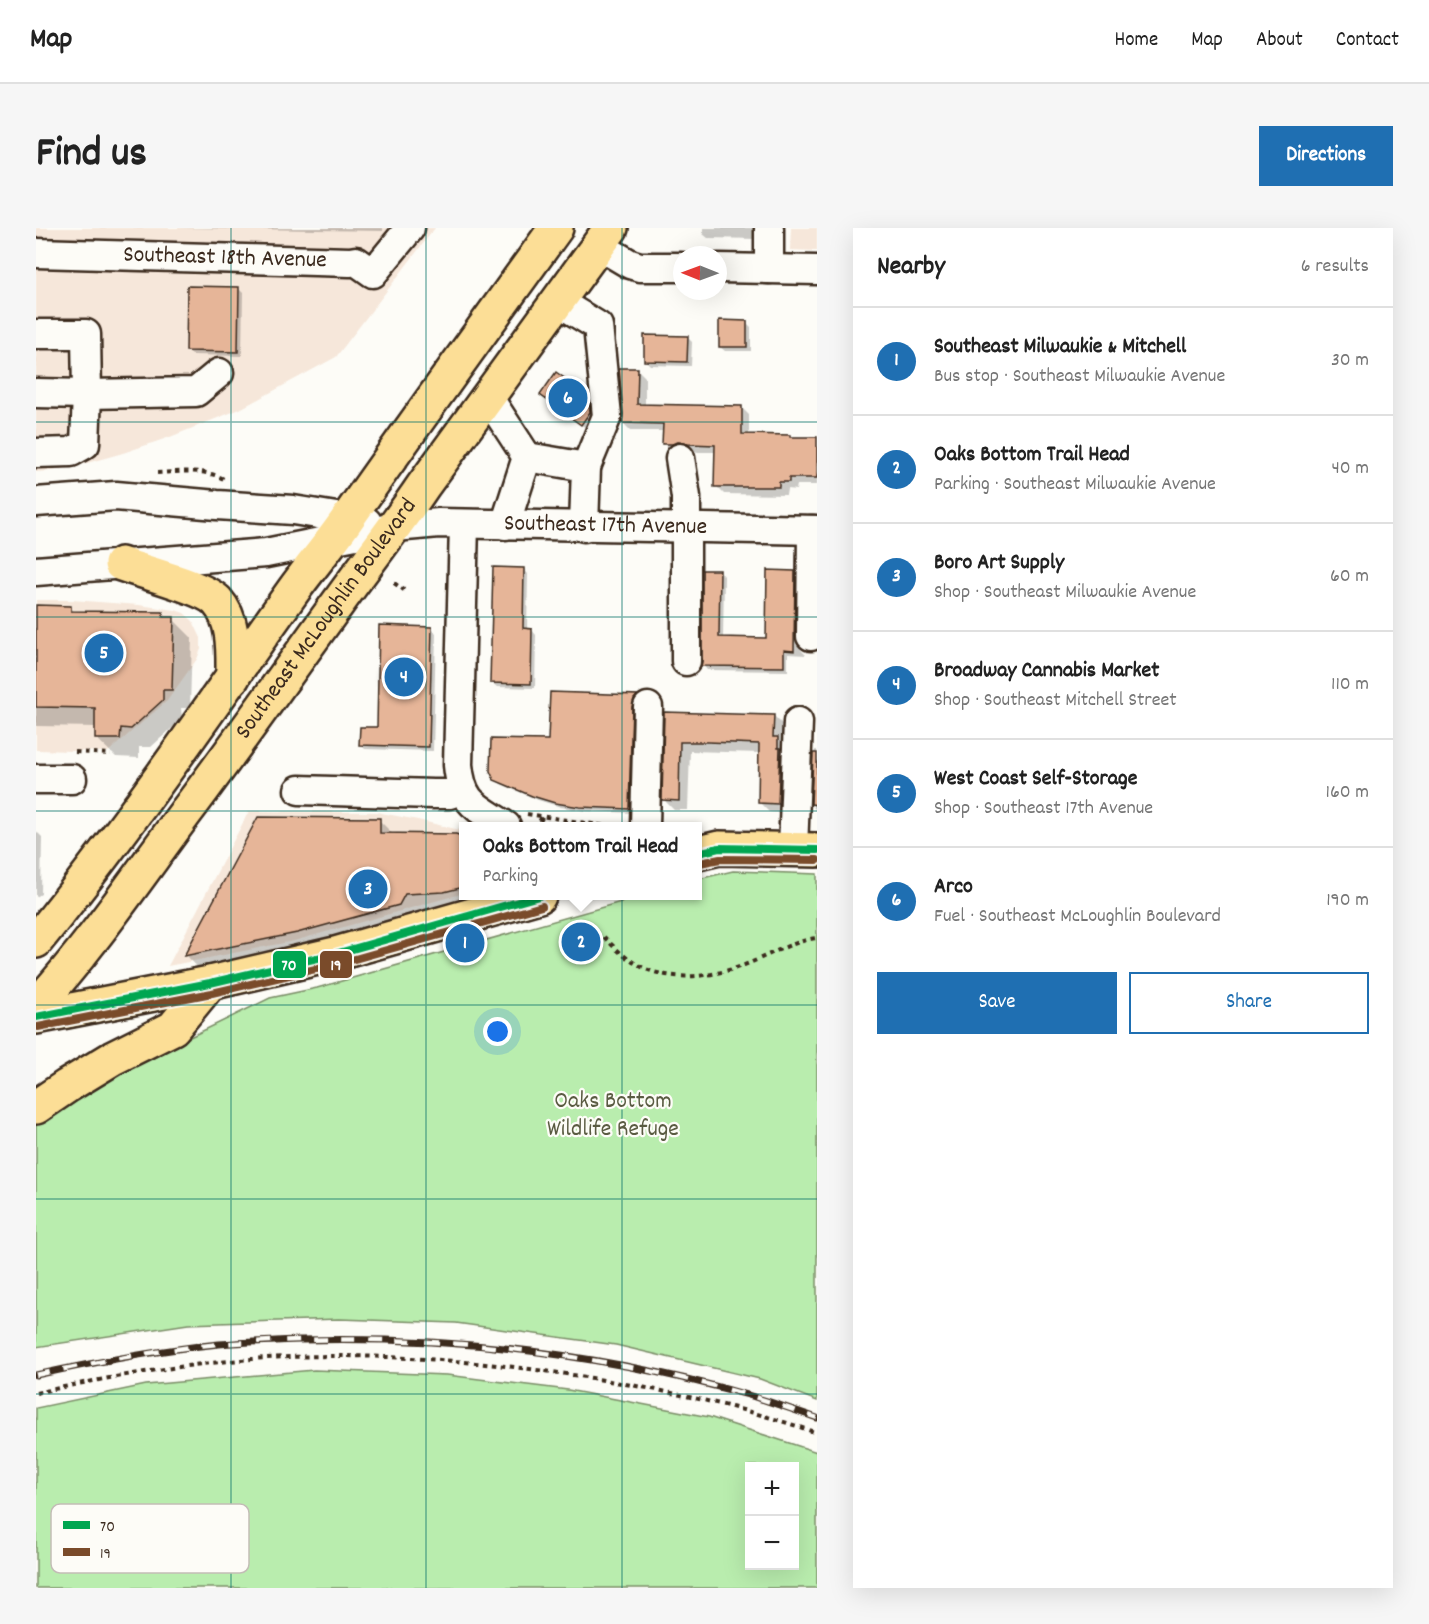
<!DOCTYPE html>
<meta charset="utf-8">
<style>
body{margin:0;font-family:Dekko,sans-serif;background:#f6f6f6;color:#222}
.controls{position:absolute;right:18px;bottom:18px;display:grid;overflow:hidden;border-radius:0px;box-shadow:0 6px 24px #0002}
.controls button{width:54px;height:54px;display:grid;place-items:center;padding:0;border:0;border-bottom:2px solid #e0e0e0;background:#fff;color:#222;font:30px sans-serif}
.compass{position:absolute;left:637px;top:18px;width:54px;height:54px;border-radius:50%;background:#fff;box-shadow:0 6px 24px #0002;rotate:271deg}
.you{position:absolute;left:462px;top:804px;width:21px;height:21px;margin:-15px;border:4px solid #fff;border-radius:50%;background:#1a73e8;box-shadow:0 0 0 9px #1a73e833}
.badge{display:grid;place-items:center;width:39px;height:39px;border-radius:50%;background:#1f6fb2;color:#fff;font-size:20px;font-weight:700}
.pin{position:absolute;translate:-50% -50%;border:3px solid #fff;box-shadow:0 2px 6px #0006}
.popup{position:absolute;left:423px;top:594px;width:243px;height:78px;box-sizing:border-box;display:grid;place-content:center;border-radius:0px;background:#fff;filter:drop-shadow(0 2px 4px #0005);font-size:20px;white-space:nowrap;color:#767676}
.popup b{font-size:22px;color:#222}
.popup::after{content:'';position:absolute;left:50%;top:100%;margin-left:-12px;border:12px solid transparent;border-top-color:#fff}
.list{margin:0;padding:0;list-style:none}
h2{display:flex;justify-content:space-between;align-items:center;height:78px;margin:0;padding:0 24px;font-size:26px}
h2 small{font-size:20px;font-weight:400;color:#767676}
.list li{display:grid;grid-template-columns:39px 1fr auto;gap:18px;align-items:center;box-sizing:border-box;height:108px;padding:0 24px;border-top:2px solid #e0e0e0}
.list b{display:block;font-size:22px;white-space:nowrap}
.list p{margin:0;font-size:20px;white-space:nowrap;color:#767676}
.list em{font-size:20px;font-style:normal;color:#767676}
.actions{display:flex;gap:12px;padding:18px 24px}
.actions a{flex:1;padding:14px 0;border:2px solid #1f6fb2;border-radius:0px;text-align:center;font-size:21px;color:#1f6fb2}
.actions .main{background:#1f6fb2;color:#fff}
.map{position:relative;flex:none;width:781px;height:1360px;overflow:hidden;border-radius:0px}
header{display:flex;align-items:center;gap:36px;box-sizing:border-box;height:84px;padding:0 30px;background:#fff;border-bottom:2px solid #e0e0e0}
header strong{font-size:28px}
nav{display:flex;gap:33px;margin-inline-start:auto;font-size:21px}
.intro{display:flex;align-items:center;justify-content:space-between;box-sizing:border-box;height:144px;padding:0 36px}
h1{margin:0;font-size:42px}
.button{padding:15px 27px;border-radius:0px;background:#1f6fb2;color:#fff;font-size:21px;font-weight:700}
main{display:flex;gap:36px;padding:0 36px}
aside{flex:1;background:#fff;border-radius:0px;box-shadow:0 6px 24px #0002}
.map>svg:first-child{display:block}
</style>
<header>
<strong>Map</strong>
<nav><a>Home</a><a>Map</a><a>About</a><a>Contact</a></nav>
</header>
<div class="intro"><h1>Find us</h1><a class="button">Directions</a></div>
<main>
<div class="map">
<svg width="781" height="1360" viewBox="0 0 781 1360">
<rect width="100%" height="100%" fill="#fdfcf7"/>
<filter id="ink" filterUnits="userSpaceOnUse"><feTurbulence type="fractalNoise" baseFrequency=".0167" numOctaves="2"/><feDisplacementMap in="SourceGraphic" scale="12" xChannelSelector="R" yChannelSelector="G"/><feConvolveMatrix kernelMatrix="1 2 1 2 8 2 1 2 1" color-interpolation-filters="sRGB"/></filter>
<g filter="url(#ink)">
<!-- built -->
<g fill="#f6e7da">
<path d="M 0,0 L 399,0 L 300,129 L 204,181 L 134,209 L 87,225 L 44,237 L 16,243 L 0,244 Z"/>
<path d="M 755,0 L 781,0 L 781,23 L 754,22 Z"/>
<path d="M 0,372 L 36,372 L 103,377 L 139,382 L 148,385 L 157,393 L 165,410 L 165,421 L 161,431 L 131,473 L 72,524 L 0,522 Z"/>
<path d="M 213,583 L 340,584 L 382,592 L 428,603 L 428,665 L 258,713 L 132,738 Z"/>
</g>
<!-- green -->
<g fill="#b9edae" stroke="#7a8c66" stroke-width="1.5" fill-rule="evenodd">
<path d="M 697,643 L 781,646 L 781,1173 L 724,1151 L 580,1117 L 420,1095 L 303,1091 L 152,1096 L 0,1119 L 0,892 L 19,879 L 146,813 L 234,770 L 281,760 L 606,668 L 662,668 L 662,651 Z"/>
<path d="M 278,1142 L 411,1147 L 532,1162 L 673,1189 L 781,1224 L 781,1360 L 0,1360 L 0,1180 L 110,1157 ZM 758,1238 L 758,1338 L 714,1338 L 714,1238 Z"/>
</g>
<!-- shadow -->
<g fill="#0003">
<path d="M 140,0 L 347,0 L 347,3 Z"/>
<path d="M 667,0 L 722,0 L 721,11 L 672,10 L 667,6 Z"/>
<path d="M 203,61 L 207,65 L 206,128 L 156,127 L 151,123 Z"/>
<path d="M 710,94 L 715,99 L 715,123 L 689,123 L 684,119 Z"/>
<path d="M 651,109 L 656,114 L 655,138 L 614,137 L 609,132 Z"/>
<path d="M 601,141 L 609,149 L 609,178 L 705,179 L 713,187 L 713,207 L 754,208 L 756,211 L 781,211 L 781,257 L 761,257 L 760,262 L 751,261 L 750,267 L 688,266 L 680,258 L 681,224 L 662,224 L 651,221 L 636,223 L 628,215 L 628,203 L 595,203 L 587,195 Z"/>
<path d="M 551,168 L 556,173 L 558,189 L 550,200 L 510,171 Z"/>
<path d="M 488,341 L 492,346 L 491,402 L 496,402 L 500,407 L 499,460 L 461,459 L 456,455 Z"/>
<path d="M 684,343 L 688,348 L 687,411 L 731,412 L 758,344 L 763,349 L 763,414 L 765,422 L 770,427 L 752,426 L 752,443 L 671,442 L 667,437 Z"/>
<path d="M 0,379 L 34,379 L 39,384 L 127,386 L 132,391 L 137,391 L 156,410 L 154,480 L 145,480 L 146,491 L 115,519 L 103,519 L 103,530 L 80,529 L 60,510 L 61,499 L 0,498 Z"/>
<path d="M 395,400 L 400,405 L 397,523 L 329,521 L 325,517 L 343,501 Z"/>
<path d="M 515,466 L 601,468 L 605,472 L 597,585 L 550,583 L 525,579 L 502,572 L 465,556 L 460,551 L 514,514 Z"/>
<path d="M 630,485 L 738,488 L 748,498 L 747,516 L 752,585 L 733,584 L 723,574 L 725,525 L 654,523 L 652,582 L 638,582 L 628,572 Z"/>
<path d="M 779,522 L 781,522 L 781,583 L 777,579 Z"/>
<path d="M 343,592 L 358,607 L 428,611 L 428,668 L 469,668 L 168,746 L 150,727 Z"/>
<path d="M 0,603 L 6,609 L 5,666 L 0,669 Z"/>
</g>
<!-- building -->
<g fill="#e6b598" stroke="#3b2a1e" stroke-width="1.5">
<path d="M 151,58 L 203,59 L 202,124 L 150,123 Z"/>
<path d="M 683,92 L 711,93 L 711,119 L 683,119 Z"/>
<path d="M 608,107 L 652,108 L 651,134 L 608,133 Z"/>
<path d="M 583,140 L 602,140 L 601,176 L 706,178 L 706,206 L 754,207 L 754,209 L 781,209 L 781,250 L 753,250 L 753,254 L 743,254 L 743,259 L 678,259 L 679,217 L 652,216 L 642,214 L 636,216 L 626,216 L 627,196 L 586,195 L 587,186 Z"/>
<path d="M 520,144 L 552,167 L 554,184 L 545,197 L 504,167 Z"/>
<path d="M 457,339 L 488,340 L 487,400 L 496,401 L 495,456 L 454,455 Z"/>
<path d="M 666,342 L 684,342 L 683,409 L 730,410 L 731,342 L 759,343 L 758,423 L 748,422 L 748,439 L 665,438 L 666,433 Z"/>
<path d="M 0,377 L 35,378 L 35,383 L 127,384 L 127,389 L 138,389 L 136,462 L 127,462 L 127,472 L 95,501 L 85,500 L 84,511 L 59,511 L 59,480 L 0,479 Z"/>
<path d="M 343,397 L 396,399 L 393,519 L 323,517 L 324,499 L 341,499 Z"/>
<path d="M 514,464 L 602,467 L 598,471 L 596,479 L 593,581 L 544,579 L 519,575 L 496,568 L 458,552 L 454,543 L 455,511 L 512,512 Z"/>
<path d="M 628,484 L 738,487 L 737,509 L 742,509 L 742,520 L 744,520 L 742,576 L 722,575 L 723,516 L 672,514 L 644,514 L 643,573 L 626,572 Z"/>
<path d="M 777,525 L 781,525 L 781,577 L 775,576 Z"/>
<path d="M 222,589 L 344,590 L 344,605 L 420,606 L 428,609 L 428,659 L 408,664 L 369,666 L 363,677 L 261,705 L 148,728 Z"/>
</g>
<g fill="none" stroke-linecap="round" stroke-linejoin="round">
<!-- minor casing -->
<g stroke="#3b2a1e" stroke-width="33">
<g id="minor">
<path d="M 733,0 L 733,41"/>
<path d="M 562,17 L 594,36 L 604,39 L 646,39"/>
<path id="s1" d="M 0,25 L 314,34 L 320,33 L 337,45 L 374,0"/>
<path d="M 682,40 L 781,42"/>
<path d="M 521,73 L 562,98 L 571,188 L 550,239"/>
<path d="M 0,106 L 50,106 L 51,166 L 49,216 L 35,224 L 0,225"/>
<path d="M 0,165 L 51,166 L 160,164 L 183,145"/>
<path d="M 452,169 L 491,229 L 469,297"/>
<path d="M 491,229 L 550,239 L 548,299"/>
<path d="M 644,230 L 650,269 L 650,433"/>
<path d="M 0,274 L 80,268 L 181,277 L 257,282 L 331,294"/>
<path d="M 428,296 L 422,537 C 426,577 440,578 470,598"/>
<path id="s2" d="M 0,343 L 230,325 L 359,299 L 403,295 L 781,302"/>
<path d="M 775,408 L 776,302"/>
<path d="M 0,551 L 36,551"/>
<path d="M 263,562 L 397,566 L 413,566 L 426,562"/>
<path d="M 609,598 L 612,479"/>
<path d="M 757,621 L 762,494"/>
</g>
</g>
<!-- major casing -->
<g stroke="#3b2a1e" stroke-width="38">
<g id="major">
<path d="M 662,625 L 683,620 L 781,622"/>
<path d="M 0,789 L 174,755 L 299,726 L 503,668"/>
</g>
</g>
<!-- highway casing -->
<g stroke="#3b2a1e" stroke-width="38">
<g id="highway">
<path d="M 85,336 C 105,343 169,360 181,373 C 199,393 197,424 197,449"/>
<path d="M 0,713 C 92,600 173,481 257,363 C 275,338 295,315 312,290 C 380,193 450,97 520,0"/>
<path id="s3" d="M 0,778 C 55,718 101,650 150,584 C 202,515 251,445 302,375 C 330,336 360,298 387,258 L 575,0"/>
<path d="M 0,879 L 31,858 L 77,830 L 137,800 L 174,755"/>
</g>
</g>
<!-- path -->
<g stroke="#3b2a1e" stroke-width="4" stroke-dasharray="4.5 4.5" stroke-linecap="butt">
<path d="M 121,245 C 144,244 167,240 188,251"/>
<path d="M 358,355 L 368,362"/>
<path d="M 39,524 L 75,526"/>
<path d="M 491,586 L 570,598"/>
<path d="M 503,590 L 515,598"/>
<path d="M 568,709 C 579,720 590,731 604,738 C 637,756 683,748 716,734 C 737,725 758,713 781,710"/>
<path d="M 0,1165 C 71,1149 143,1137 216,1131 C 328,1123 444,1132 556,1150 C 632,1163 708,1179 781,1205"/>
</g>
<!-- minor -->
<use href="#minor" stroke="#fdfcf7" stroke-width="28"/>
<!-- major -->
<use href="#major" stroke="#fcde96" stroke-width="33"/>
<!-- highway -->
<use href="#highway" stroke="#fcde96" stroke-width="33"/>
<!-- rail casing -->
<g stroke="#3b2a1e" stroke-width="7">
<path id="rail" d="M 0,1147 C 60,1134 121,1122 183,1116 C 210,1114 237,1113 264,1112 C 415,1108 567,1126 712,1167 C 735,1174 758,1182 781,1190"/>
</g>
<!-- rail -->
<use href="#rail" stroke="#fdfcf7" stroke-width="4.5" stroke-dasharray="14" stroke-linecap="butt"/>
<!-- bus-1 casing -->
<g stroke="#fdfcf7" stroke-width="12">
<g id="bus-1">
<path d="M 662,625 L 683,620 L 781,622"/>
<path d="M 0,789 L 174,755 L 299,726 L 503,668"/>
</g>
</g>
<!-- bus-2 casing -->
<g stroke="#fdfcf7" stroke-width="12">
<g id="bus-2">
<path d="M 664,635 L 684,631 L 781,632"/>
<path d="M 2,799 L 176,765 L 301,736 L 506,678"/>
</g>
</g>
<!-- bus-1 -->
<use href="#bus-1" stroke="#00a651" stroke-width="8"/>
<!-- bus-2 -->
<use href="#bus-2" stroke="#7a4b2a" stroke-width="8"/>
</g>
</g>
<!-- grid -->
<path fill="none" stroke="#0f766e" stroke-width="1.5" stroke-opacity="0.55" d="M 195,0 L 195,1360M 390,0 L 390,1360M 586,0 L 586,1360M 0,194 L 781,194M 0,389 L 781,389M 0,583 L 781,583M 0,777 L 781,777M 0,971 L 781,971M 0,1166 L 781,1166"/>
<g text-anchor="middle" dominant-baseline="central" stroke-width="4.5" stroke-linejoin="round" paint-order="stroke">
<!-- street labels -->
<g font-size="24" fill="#3b2a1e" stroke="#fdfcf7">
<text stroke="none"><textPath href="#s1" startOffset="189">Southeast 18th Avenue</textPath></text>
<text stroke="none"><textPath href="#s2" startOffset="573">Southeast 17th Avenue</textPath></text>
<text stroke="none"><textPath href="#s3" startOffset="484">Southeast McLoughlin Boulevard</textPath></text>
</g>
<!-- park labels -->
<g font-size="24" fill="#5a5b42" stroke="#fdfcf7">
<text x="577" y="874">Oaks Bottom<tspan x="577" dy="28">Wildlife Refuge</tspan></text>
</g>
</g>
<!-- legend -->
<rect x="15" y="1276" width="198" height="69" rx="9" fill="#fdfcf7" stroke="#c3bdb6" stroke-width="1.5"/>
<rect x="27" y="1293" width="27" height="8" fill="#00a651"/>
<rect x="27" y="1320" width="27" height="8" fill="#7a4b2a"/>
<g font-size="16" fill="#3b2a1e">
<text x="64" y="1303">70</text>
<text x="64" y="1330">19</text>
</g>
<g stroke="#fdfcf7" stroke-width="2">
<rect x="283" y="722" width="34" height="29" rx="6" fill="#7a4b2a"/>
<rect x="236" y="722" width="35" height="29" rx="6" fill="#00a651"/>
</g>
<g font-size="16" text-anchor="middle" font-weight="bold" fill="#fff">
<text x="300" y="742">19</text>
<text x="253" y="742">70</text>
</g>
</svg>
<div class="controls">
<button>+</button>
<button>−</button>
</div>
<svg class="compass" viewBox="-18 -18 36 36"><path d="M0-13l5 13h-10z" fill="#e53935"/><path d="M0 13l5-13h-10z" fill="#767676"/></svg>
<div class="you"></div>
<div class="pin badge" style="left:429px;top:715px">1</div>
<div class="pin badge" style="left:545px;top:714px">2</div>
<div class="popup"><b>Oaks Bottom Trail Head</b>Parking</div>
<div class="pin badge" style="left:332px;top:661px">3</div>
<div class="pin badge" style="left:368px;top:449px">4</div>
<div class="pin badge" style="left:68px;top:425px">5</div>
<div class="pin badge" style="left:532px;top:170px">6</div>
</div>
<aside>
<h2>Nearby<small>6 results</small></h2>
<ul class="list">
<li><span class="badge">1</span><div><b>Southeast Milwaukie &amp; Mitchell</b><p>Bus stop · Southeast Milwaukie Avenue</p></div><em>30 m</em></li>
<li><span class="badge">2</span><div><b>Oaks Bottom Trail Head</b><p>Parking · Southeast Milwaukie Avenue</p></div><em>40 m</em></li>
<li><span class="badge">3</span><div><b>Boro Art Supply</b><p>Shop · Southeast Milwaukie Avenue</p></div><em>60 m</em></li>
<li><span class="badge">4</span><div><b>Broadway Cannabis Market</b><p>Shop · Southeast Mitchell Street</p></div><em>110 m</em></li>
<li><span class="badge">5</span><div><b>West Coast Self-Storage</b><p>Shop · Southeast 17th Avenue</p></div><em>160 m</em></li>
<li><span class="badge">6</span><div><b>Arco</b><p>Fuel · Southeast McLoughlin Boulevard</p></div><em>190 m</em></li>
</ul>
<div class="actions"><a class="main">Save</a><a>Share</a></div>
</aside>
</main>
